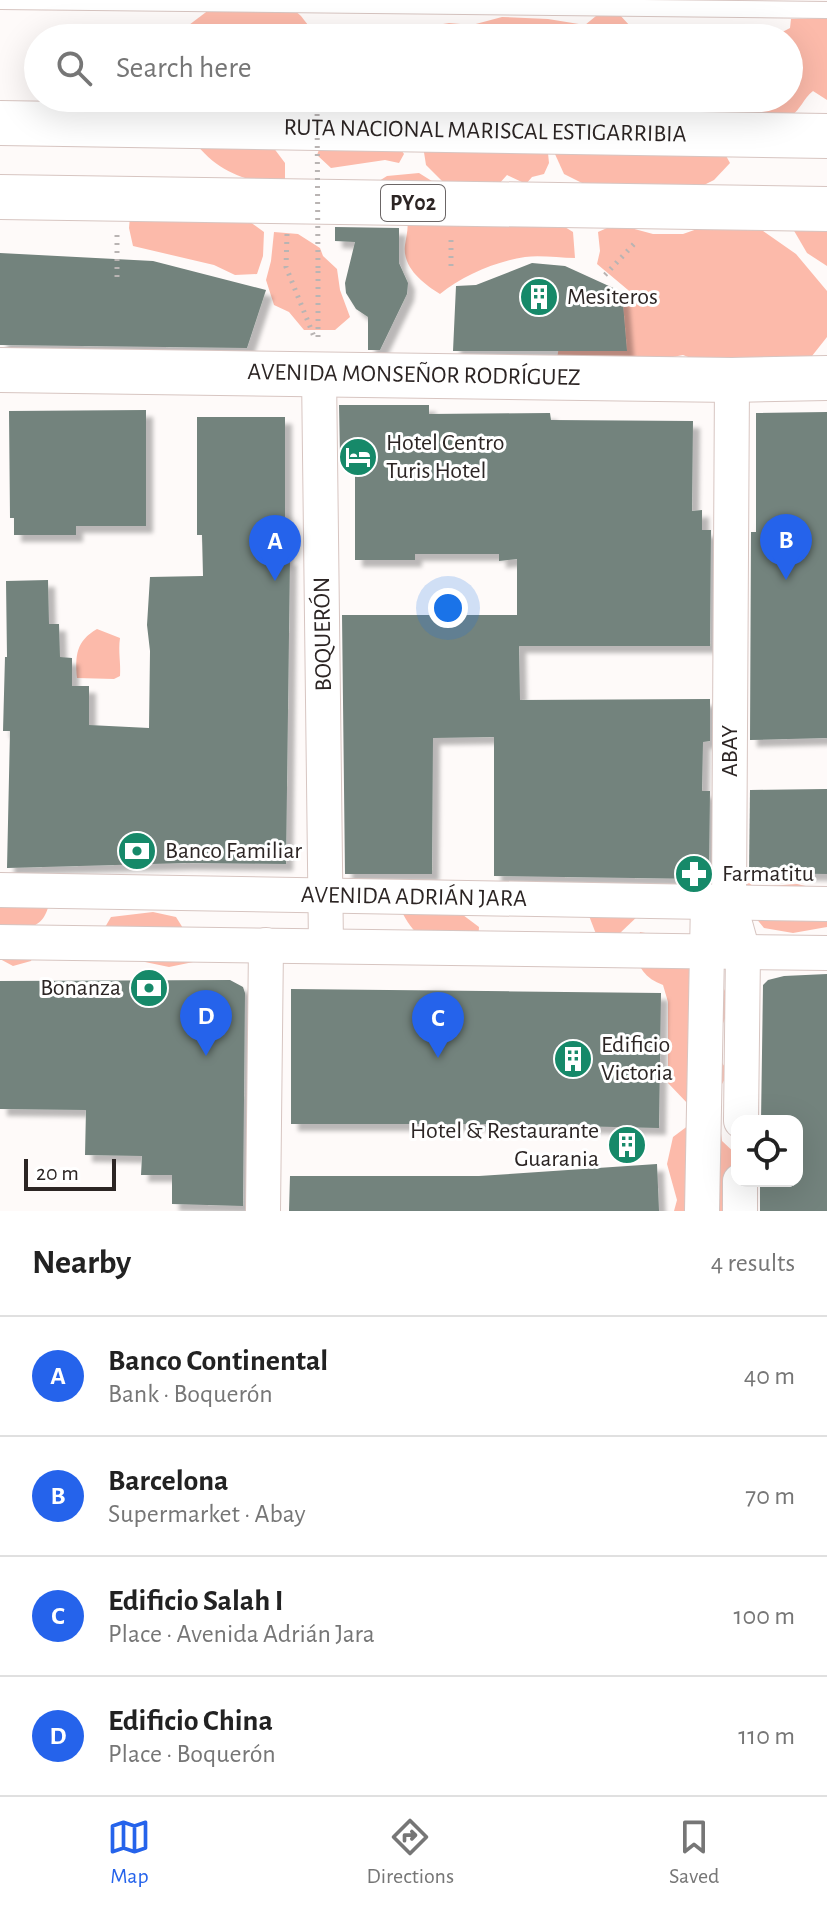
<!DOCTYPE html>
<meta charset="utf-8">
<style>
body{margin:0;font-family:"Alegreya Sans",sans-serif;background:#f2f2f2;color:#222}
.controls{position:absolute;right:24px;bottom:24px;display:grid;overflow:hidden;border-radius:16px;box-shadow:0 8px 32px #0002}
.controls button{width:72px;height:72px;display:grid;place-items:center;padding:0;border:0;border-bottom:2px solid #e0e0e0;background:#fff;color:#222;font:40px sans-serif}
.scale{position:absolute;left:24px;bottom:20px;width:92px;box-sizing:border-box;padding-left:8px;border:4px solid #2c2524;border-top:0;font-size:22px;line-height:28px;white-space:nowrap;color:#2c2524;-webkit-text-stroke:6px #fff;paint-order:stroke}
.you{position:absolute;left:448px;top:608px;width:28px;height:28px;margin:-20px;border:6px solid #fff;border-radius:50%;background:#1a73e8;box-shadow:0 0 0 12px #1a73e833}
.badge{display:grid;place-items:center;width:52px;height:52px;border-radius:50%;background:#2563eb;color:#fff;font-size:26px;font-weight:700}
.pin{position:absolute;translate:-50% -66px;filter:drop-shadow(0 2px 4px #0008)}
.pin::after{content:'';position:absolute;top:42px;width:28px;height:24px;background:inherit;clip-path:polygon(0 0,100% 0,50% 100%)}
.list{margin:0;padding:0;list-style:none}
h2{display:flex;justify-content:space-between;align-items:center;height:104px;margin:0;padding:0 32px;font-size:34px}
h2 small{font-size:26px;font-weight:400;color:#767676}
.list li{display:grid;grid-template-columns:52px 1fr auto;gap:24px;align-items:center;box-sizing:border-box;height:120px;padding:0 32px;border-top:2px solid #e0e0e0}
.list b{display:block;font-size:30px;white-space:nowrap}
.list p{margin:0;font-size:26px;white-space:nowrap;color:#767676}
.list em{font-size:26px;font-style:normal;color:#767676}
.icon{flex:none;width:44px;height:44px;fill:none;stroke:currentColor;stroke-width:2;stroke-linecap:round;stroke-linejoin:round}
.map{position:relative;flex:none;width:827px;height:1211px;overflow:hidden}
.search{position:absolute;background:#fff;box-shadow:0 8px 32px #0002;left:24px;right:24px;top:24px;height:88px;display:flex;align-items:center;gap:20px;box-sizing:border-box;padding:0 28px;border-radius:44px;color:#767676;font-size:30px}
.sheet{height:584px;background:#fff}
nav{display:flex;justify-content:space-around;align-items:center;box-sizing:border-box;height:112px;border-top:2px solid #e0e0e0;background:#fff;font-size:22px;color:#767676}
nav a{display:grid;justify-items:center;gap:4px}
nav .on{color:#2563eb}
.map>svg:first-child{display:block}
</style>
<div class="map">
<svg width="827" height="1211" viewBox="0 0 827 1211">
<defs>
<filter id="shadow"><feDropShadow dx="7" dy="7" stdDeviation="2" flood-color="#0004"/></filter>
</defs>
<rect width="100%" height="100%" fill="#fefaf9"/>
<!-- green -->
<g fill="#fcbaaa">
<path d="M 222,0 L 283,0 L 301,16 L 318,38 L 184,38 L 185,28 Z"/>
<path d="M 608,13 L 619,14 L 630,26 L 650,38 L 425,38 L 425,27 L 449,23 L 472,25 L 502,17 L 548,19 L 585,25 L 596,16 Z"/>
<path d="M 827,18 L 827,100 L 813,91 C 803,99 801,109 791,116 L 762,114 L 736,98 L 789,98 L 789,38 L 653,38 C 668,29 700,23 718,27 C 724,29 731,35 736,38 L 749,28 L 765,28 L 771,38 L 790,28 L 791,19 Z"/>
<path d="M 200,98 L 304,98 L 252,104 L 273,147 L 285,163 L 285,189 C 237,176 219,175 187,133 L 210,110 Z"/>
<path d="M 331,98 L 393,98 L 388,105 L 373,108 L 358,101 L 346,108 L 332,101 Z"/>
<path d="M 323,139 L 397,144 L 404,154 L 399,163 L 385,160 L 331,168 L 317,155 Z"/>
<path d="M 550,143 L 725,154 L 730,163 L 714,180 L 700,187 L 582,183 L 564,174 Z"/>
<path d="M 423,146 L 548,153 L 549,163 L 544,174 L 532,177 L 526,184 L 507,175 L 489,195 L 447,186 L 426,165 Z"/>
<path d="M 419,173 L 435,183 L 560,224 L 573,232 L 575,258 C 559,258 541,255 525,257 C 496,261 462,276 440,294 C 424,284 402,268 405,245 C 407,232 411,221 402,209 C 394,200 380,193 371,186 L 387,176 Z"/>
<path d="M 827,187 L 827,266 L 807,253 L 793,229 Z"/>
<path d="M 131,205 L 239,214 L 264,232 L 263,256 L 257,274 L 235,275 L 214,265 L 133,246 L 129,228 Z"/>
<path d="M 750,222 L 796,254 L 827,291 L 827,337 L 808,361 L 709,365 L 683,355 L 647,362 L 557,359 L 561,333 L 617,311 L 634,295 L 597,264 L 600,251 L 598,232 L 616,224 L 653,234 L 683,234 L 700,228 Z"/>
<path d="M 274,232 L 298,234 L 320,248 L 323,256 L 337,269 L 340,290 L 350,317 L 335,330 L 304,330 L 289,312 L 274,305 L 266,280 L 271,261 Z"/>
<path d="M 97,629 L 120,638 C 118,652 121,663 120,676 L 114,679 L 77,678 C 75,656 76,641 97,629 Z"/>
<path d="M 0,872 L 17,876 L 50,901 C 46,915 44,922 29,928 L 33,956 L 31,961 L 13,966 L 0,959 Z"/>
<path d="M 744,879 L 754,887 L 797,884 L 827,891 L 827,927 L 793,933 L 764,928 L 755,917 Z"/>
<path d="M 586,908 L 641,913 L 619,934 L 596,934 Z"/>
<path d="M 153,912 L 176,917 L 203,960 L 169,967 L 145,962 L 104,929 L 111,917 Z"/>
<path d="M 459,912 L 479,927 L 478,942 C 444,946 421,949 403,914 Z"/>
<path d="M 640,932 C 662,935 671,944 688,958 C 698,965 716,974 722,985 C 744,1023 696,1031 728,1071 C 721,1092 710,1098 689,1105 L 668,1083 L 668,1002 L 663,985 C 639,976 631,957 640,932 Z"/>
<path d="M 719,1119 L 722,1141 L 737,1155 L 740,1211 L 674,1211 L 677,1200 L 667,1164 L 673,1137 L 689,1125 Z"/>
</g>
<!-- building -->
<g fill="#73837d" filter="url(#shadow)">
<path d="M 335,227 L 399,228 L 399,263 L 408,283 L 407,294 L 380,350 L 368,350 L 368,317 L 356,309 L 346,293 L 345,283 L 355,242 L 335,241 Z"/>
<path d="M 0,253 L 153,261 L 266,290 L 247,348 L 0,345 Z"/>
<path d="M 532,263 L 565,266 L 622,292 L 627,351 L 453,351 L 456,286 L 476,285 Z"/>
<path d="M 339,405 L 429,405 L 429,414 L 550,413 L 551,420 L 693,421 L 692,511 L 702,510 L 702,530 L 711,530 L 710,646 L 519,646 L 520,700 L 710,699 L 710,741 L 703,742 L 702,791 L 710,791 L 709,873 L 704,873 L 704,879 L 494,876 L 494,737 L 433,738 L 432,874 L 345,874 L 342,615 L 517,615 L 517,559 L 499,561 L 499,554 L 415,554 L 415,560 L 355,560 L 355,455 L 340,455 Z"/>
<path d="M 146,410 L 146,526 L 76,526 L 76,535 L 14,535 L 14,518 L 10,518 L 9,411 Z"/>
<path d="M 827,412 L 827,738 L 750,740 L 751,532 L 756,532 L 756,413 Z"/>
<path d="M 197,417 L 285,417 L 285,558 L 290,558 L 286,864 L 187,863 L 7,868 L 10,731 L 3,731 L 5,657 L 7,657 L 6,581 L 48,580 L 49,624 L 59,624 L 60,657 L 72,658 L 72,686 L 89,686 L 89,725 L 149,728 L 150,651 L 147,625 L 150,577 L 203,576 L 202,535 L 197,535 Z"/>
<path d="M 827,789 L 827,874 L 749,873 L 750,790 Z"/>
<path d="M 827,974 L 827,1211 L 760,1211 L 760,1181 L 797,1181 L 797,1121 L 761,1121 L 763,985 L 768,980 L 784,976 Z"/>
<path d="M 230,980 L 243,987 L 245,993 L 243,1206 L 172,1204 L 172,1175 L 141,1175 L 142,1156 L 85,1155 L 86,1110 L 0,1109 L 0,981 Z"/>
<path d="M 291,989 L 661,993 L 659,1128 L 486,1124 L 291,1124 Z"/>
<path d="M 657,1164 L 659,1211 L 289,1211 L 290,1176 L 479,1176 Z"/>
</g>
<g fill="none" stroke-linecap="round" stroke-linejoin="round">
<!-- lane casing -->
<g stroke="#d7c5c1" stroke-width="18">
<path id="lane" d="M 0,1 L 827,10"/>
</g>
<!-- street casing -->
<g stroke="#d7c5c1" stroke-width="36">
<g id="street">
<path d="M 319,373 L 326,946"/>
<path d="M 732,380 L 729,902 L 743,952 L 741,1121"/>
<path d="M 0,890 L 827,904"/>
<path d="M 0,942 L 827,953"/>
<path d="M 263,1211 L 266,945"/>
<path d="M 702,1211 L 708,901"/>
<path d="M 740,1211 L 740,1181"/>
</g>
</g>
<!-- secondary casing -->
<g stroke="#d7c5c1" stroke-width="46">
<path id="secondary" d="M 0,370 L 732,380 L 827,378"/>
</g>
<!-- highway casing -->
<g stroke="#d7c5c1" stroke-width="46">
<g id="highway">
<path d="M 0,123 L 827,136"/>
<path d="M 0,197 L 827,209"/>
</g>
</g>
<!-- path -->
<g stroke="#b9b4b3" stroke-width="5" stroke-dasharray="2 6" stroke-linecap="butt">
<path d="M 287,234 L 286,267 L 315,339"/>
<path d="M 117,235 L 117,278"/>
<path d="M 451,240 L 451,267"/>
<path d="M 318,271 L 318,338"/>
<path d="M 605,275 L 634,244"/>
</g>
<!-- lane -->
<use href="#lane" stroke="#fff" stroke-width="16"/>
<!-- street -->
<use href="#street" stroke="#fff" stroke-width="34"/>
<!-- secondary -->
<use href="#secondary" stroke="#fff" stroke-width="44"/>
<!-- highway -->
<use href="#highway" stroke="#fff" stroke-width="44"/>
<!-- path-bridge -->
<path stroke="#b9b4b3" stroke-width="5" stroke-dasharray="2 6" stroke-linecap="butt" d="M 317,98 L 318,271"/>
</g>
<!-- icons -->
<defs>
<g id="building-disc" transform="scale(2)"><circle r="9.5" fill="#168969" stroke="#fff"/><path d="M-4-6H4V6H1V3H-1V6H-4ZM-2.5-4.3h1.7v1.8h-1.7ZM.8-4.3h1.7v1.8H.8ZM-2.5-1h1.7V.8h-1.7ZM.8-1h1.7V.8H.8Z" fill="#fff"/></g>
<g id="hotel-disc" transform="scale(2)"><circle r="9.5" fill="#168969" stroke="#fff"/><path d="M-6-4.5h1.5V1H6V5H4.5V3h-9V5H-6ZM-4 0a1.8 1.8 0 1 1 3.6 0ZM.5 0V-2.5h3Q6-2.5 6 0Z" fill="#fff"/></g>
<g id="bank-disc" transform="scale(2)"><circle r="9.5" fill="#168969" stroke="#fff"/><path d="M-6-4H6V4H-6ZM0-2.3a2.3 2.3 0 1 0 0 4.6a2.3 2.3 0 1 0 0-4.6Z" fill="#fff"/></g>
<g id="pharmacy-disc" transform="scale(2)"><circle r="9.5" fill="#168969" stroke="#fff"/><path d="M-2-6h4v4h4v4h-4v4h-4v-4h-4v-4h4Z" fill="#fff"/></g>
</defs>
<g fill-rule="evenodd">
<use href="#building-disc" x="539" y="297"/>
<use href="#hotel-disc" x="358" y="457"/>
<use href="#bank-disc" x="137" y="851"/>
<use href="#pharmacy-disc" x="694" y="874"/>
<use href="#bank-disc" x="149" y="988"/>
<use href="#building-disc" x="573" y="1059"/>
<use href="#building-disc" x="627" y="1145"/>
</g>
<g text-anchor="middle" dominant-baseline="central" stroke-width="6" stroke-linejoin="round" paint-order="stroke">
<!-- shield labels -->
<rect fill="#fff" stroke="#6b6666" stroke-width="2" x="381" y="185" width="64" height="36" rx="6"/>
<g font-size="22" font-weight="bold" fill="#2c2524">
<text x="413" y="203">PY02</text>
</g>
<!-- street labels -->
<g font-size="24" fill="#2c2524" stroke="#fff">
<text transform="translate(485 131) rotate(1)">RUTA NACIONAL MARISCAL ESTIGARRIBIA</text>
<text transform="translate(414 375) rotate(1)">AVENIDA MONSEÑOR RODRÍGUEZ</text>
<text transform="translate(323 634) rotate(-91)">BOQUERÓN</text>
<text transform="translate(730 751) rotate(-90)">ABAY</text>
<text transform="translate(414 897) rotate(1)">AVENIDA ADRIÁN JARA</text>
</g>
<!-- poi labels -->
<g font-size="24" fill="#2c2524" stroke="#fff" text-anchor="start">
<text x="567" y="297">Mesiteros</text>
<text x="386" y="443">Hotel Centro<tspan x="386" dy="28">Turis Hotel</tspan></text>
<text x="165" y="851">Banco Familiar</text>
<text x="722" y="874">Farmatitu</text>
<text x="121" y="988" text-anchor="end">Bonanza</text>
<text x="601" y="1045">Edificio<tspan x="601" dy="28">Victoria</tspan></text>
<text x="599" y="1131" text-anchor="end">Hotel &amp; Restaurante<tspan x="599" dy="28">Guarania</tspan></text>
</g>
</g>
</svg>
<div class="controls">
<button><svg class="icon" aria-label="locate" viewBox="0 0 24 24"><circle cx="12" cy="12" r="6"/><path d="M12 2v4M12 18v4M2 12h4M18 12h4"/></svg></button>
</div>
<div class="scale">20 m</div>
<div class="you"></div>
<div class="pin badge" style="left:275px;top:581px">A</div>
<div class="pin badge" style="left:786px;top:580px">B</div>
<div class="pin badge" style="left:438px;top:1058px">C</div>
<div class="pin badge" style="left:206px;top:1056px">D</div>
<div class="search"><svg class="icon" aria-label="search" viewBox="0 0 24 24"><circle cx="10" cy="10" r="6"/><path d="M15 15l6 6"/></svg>Search here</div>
</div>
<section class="sheet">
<h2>Nearby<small>4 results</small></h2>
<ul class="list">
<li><span class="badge">A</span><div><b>Banco Continental</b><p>Bank · Boquerón</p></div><em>40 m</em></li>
<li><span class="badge">B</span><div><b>Barcelona</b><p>Supermarket · Abay</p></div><em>70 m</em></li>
<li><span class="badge">C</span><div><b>Edificio Salah I</b><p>Place · Avenida Adrián Jara</p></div><em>100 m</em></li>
<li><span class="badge">D</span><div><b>Edificio China</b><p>Place · Boquerón</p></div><em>110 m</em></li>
</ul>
</section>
<nav>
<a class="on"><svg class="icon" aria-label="map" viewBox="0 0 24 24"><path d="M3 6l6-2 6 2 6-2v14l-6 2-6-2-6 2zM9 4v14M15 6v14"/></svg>Map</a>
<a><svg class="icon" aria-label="directions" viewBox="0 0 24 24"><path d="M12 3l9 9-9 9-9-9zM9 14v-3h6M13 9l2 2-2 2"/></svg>Directions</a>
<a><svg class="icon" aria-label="saved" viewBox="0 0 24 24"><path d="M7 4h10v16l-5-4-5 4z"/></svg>Saved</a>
</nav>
